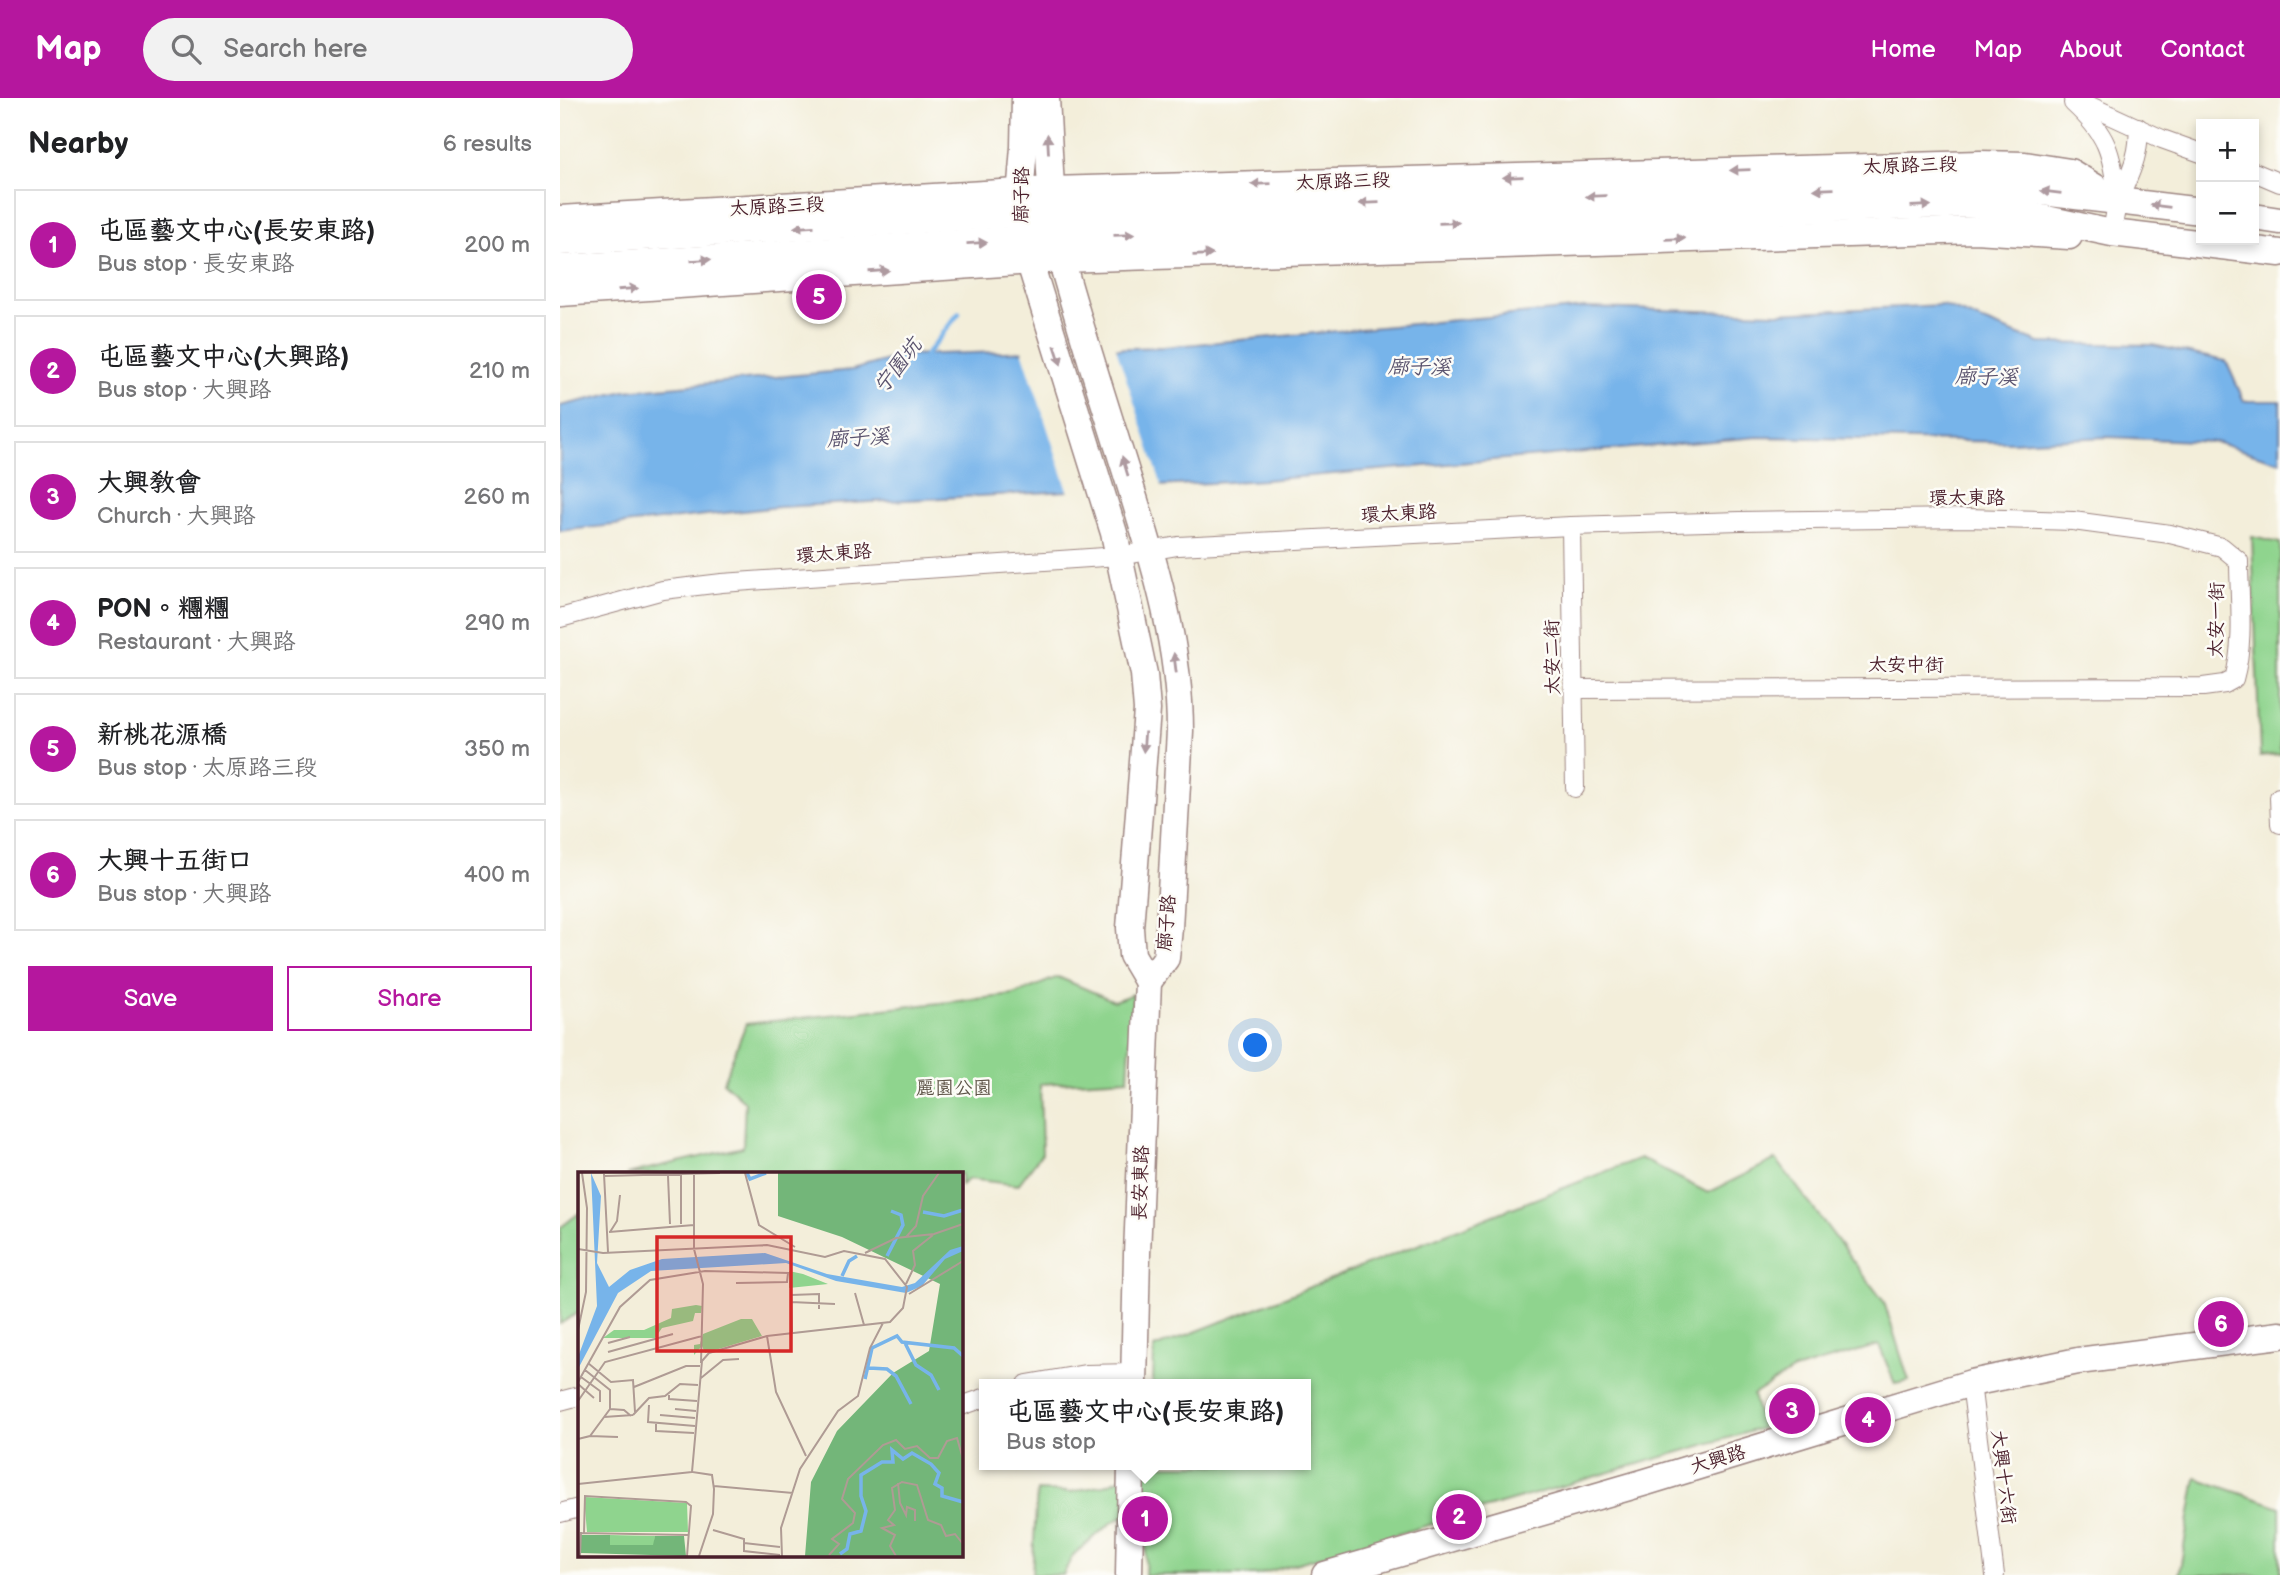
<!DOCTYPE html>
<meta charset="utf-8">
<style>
body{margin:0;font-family:"Balsamiq Sans","LXGW WenKai TC",sans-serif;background:#f2f2f2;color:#202124}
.controls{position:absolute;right:21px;top:21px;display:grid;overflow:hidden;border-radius:0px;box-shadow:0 4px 10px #0003}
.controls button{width:63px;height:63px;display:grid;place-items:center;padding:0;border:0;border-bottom:2px solid #e0e0e0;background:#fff;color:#202124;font:35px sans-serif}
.you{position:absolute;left:696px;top:948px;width:24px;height:24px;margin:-18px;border:5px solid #fff;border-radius:50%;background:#1a73e8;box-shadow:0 0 0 10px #1a73e833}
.badge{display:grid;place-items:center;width:46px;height:46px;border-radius:50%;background:#b5179e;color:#fff;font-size:23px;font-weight:700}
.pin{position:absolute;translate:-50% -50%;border:4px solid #fff;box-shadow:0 2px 7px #0006}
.popup{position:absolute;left:419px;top:1281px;width:332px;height:91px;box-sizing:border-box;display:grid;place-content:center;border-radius:0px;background:#fff;filter:drop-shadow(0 2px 5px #0005);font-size:23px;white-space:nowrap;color:#757577}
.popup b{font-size:26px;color:#202124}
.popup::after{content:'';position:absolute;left:50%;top:100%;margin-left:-14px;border:14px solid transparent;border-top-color:#fff}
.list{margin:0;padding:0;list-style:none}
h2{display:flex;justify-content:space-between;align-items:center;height:91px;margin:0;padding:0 28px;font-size:30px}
h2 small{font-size:23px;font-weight:400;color:#757577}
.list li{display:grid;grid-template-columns:46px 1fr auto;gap:21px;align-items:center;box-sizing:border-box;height:112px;margin:0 14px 14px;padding:0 14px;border:2px solid #e0e0e0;border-radius:0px}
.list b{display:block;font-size:26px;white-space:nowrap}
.list p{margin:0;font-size:23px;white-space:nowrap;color:#757577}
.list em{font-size:23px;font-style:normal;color:#757577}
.actions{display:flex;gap:14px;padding:21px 28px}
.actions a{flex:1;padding:16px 0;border:2px solid #b5179e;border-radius:0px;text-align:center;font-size:24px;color:#b5179e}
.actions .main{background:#b5179e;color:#fff}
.icon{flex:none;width:38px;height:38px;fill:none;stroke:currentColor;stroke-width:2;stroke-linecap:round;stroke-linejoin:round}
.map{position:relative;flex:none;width:1720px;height:1477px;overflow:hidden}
header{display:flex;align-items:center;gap:42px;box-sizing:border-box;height:98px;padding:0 35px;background:#b5179e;color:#fff}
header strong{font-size:33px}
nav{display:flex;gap:38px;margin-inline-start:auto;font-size:24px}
.search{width:490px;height:63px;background:#f2f2f2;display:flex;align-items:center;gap:18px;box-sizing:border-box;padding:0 24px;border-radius:38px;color:#757577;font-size:26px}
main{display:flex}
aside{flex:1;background:#fff}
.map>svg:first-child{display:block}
</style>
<header>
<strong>Map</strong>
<div class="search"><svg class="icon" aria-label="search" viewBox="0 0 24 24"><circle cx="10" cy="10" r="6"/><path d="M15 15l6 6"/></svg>Search here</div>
<nav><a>Home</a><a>Map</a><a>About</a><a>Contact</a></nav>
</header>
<main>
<aside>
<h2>Nearby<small>6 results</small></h2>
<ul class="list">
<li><span class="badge">1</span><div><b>屯區藝文中心(長安東路)</b><p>Bus stop · 長安東路</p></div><em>200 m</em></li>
<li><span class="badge">2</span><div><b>屯區藝文中心(大興路)</b><p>Bus stop · 大興路</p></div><em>210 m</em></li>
<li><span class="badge">3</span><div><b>大興教會</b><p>Church · 大興路</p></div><em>260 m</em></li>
<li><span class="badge">4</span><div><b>PON。糰糰</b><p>Restaurant · 大興路</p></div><em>290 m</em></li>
<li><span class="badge">5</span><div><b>新桃花源橋</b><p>Bus stop · 太原路三段</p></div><em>350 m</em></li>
<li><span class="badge">6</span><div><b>大興十五街口</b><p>Bus stop · 大興路</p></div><em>400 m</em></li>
</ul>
<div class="actions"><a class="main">Save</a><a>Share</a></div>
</aside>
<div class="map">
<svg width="1720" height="1477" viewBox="0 0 1720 1477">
<rect width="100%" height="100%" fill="#fdfcf7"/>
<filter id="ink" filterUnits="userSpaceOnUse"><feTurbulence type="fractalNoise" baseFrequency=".0143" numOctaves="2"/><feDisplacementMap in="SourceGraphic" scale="14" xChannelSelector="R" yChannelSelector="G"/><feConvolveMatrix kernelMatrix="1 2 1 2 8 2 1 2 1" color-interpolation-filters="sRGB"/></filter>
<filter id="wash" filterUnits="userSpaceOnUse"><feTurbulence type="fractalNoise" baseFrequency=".00686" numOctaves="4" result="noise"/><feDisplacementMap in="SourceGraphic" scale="28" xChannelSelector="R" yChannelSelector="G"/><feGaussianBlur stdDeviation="1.57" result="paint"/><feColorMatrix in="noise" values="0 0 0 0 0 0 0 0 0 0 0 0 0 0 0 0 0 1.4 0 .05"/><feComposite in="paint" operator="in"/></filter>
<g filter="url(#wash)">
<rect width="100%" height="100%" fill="#f3eeda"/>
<!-- green -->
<g fill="#8fd48e" stroke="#6c7a5c" stroke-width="2">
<path d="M 1692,439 L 1720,445 L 1720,656 L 1700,658 Z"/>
<path d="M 498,879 L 554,903 L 573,896 L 568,981 L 480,986 L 482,1055 L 458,1087 L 409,1081 L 401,1087 L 401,1076 L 67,1076 L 183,1049 L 185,1004 L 163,984 L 186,926 L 454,897 Z"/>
<path d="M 1080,1060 L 1148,1095 L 1216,1061 L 1324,1204 L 1349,1283 L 1335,1286 L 1319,1247 L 1234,1272 L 1193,1297 L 1202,1330 L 697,1477 L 585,1477 L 588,1404 L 550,1426 L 513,1457 L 503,1477 L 472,1477 L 477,1393 L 511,1394 L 548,1386 L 590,1367 L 746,1367 L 746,1286 L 593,1286 L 594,1250 Z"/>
<path d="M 19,1115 L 19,1214 L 0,1226 L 0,1130 Z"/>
<path d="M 1636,1380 L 1720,1409 L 1720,1477 L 1619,1477 Z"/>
</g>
<!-- water -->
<path fill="#77b4ea" stroke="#606a8a" stroke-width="2" d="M 1382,207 L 1479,245 L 1593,247 L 1666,263 L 1684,303 L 1720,303 L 1720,364 L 1655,344 L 1547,339 L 1452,344 L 1198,339 L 704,382 L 220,409 L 0,433 L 0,308 L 65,293 L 292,272 L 345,257 L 604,249 L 1025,210 L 1217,215 Z"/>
<!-- pier -->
<path fill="#f3eeda" d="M 555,247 L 603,391 L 509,396 L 461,249 Z"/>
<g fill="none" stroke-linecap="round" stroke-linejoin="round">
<!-- stream -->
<path stroke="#77b4ea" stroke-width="5" d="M 362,262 L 399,215"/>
</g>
</g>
<g filter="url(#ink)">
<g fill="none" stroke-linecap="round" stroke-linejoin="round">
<!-- street casing -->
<g stroke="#9e8682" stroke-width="20">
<g id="street">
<path d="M 1513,0 L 1602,41 L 1641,55"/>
<path d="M 1513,5 C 1550,39 1551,55 1558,103"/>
<path d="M 1694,74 L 1720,85"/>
<path d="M 1552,135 C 1554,124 1555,111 1559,101 C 1569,77 1581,56 1578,29"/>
<path d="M 1011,428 L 1015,690"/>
<path d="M 0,520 L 103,492 L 162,485 L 559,458 L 618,448 L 1011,428 L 1180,423 L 1407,420 L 1513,423 L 1610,436 L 1662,449 L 1679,463 C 1679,502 1685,542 1674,581 L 1665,586 L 1643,589 C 1434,588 1224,592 1015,591"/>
<path d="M 1719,699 L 1720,726"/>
<path d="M 1411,1285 L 1435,1477"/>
<path d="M 467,1286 L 525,1276 L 575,1275"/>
<path d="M 0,1303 L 19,1298"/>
<path d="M 401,1308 L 424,1300"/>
<path d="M 0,1415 L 19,1410"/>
</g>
</g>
<!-- secondary casing -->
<g stroke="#9e8682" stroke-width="29">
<g id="secondary">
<path d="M 486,0 L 492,108"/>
<path d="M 459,111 L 464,49 L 465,0"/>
<path d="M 1694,119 L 1720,123"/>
<path d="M 0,121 L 491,92 L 1420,66 L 1465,67 L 1510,74 L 1551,99"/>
<path d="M 0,144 L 492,114 L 1415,86 L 1641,113"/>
<path d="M 497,146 C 519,228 546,309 571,390 C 596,469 620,550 620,633 L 609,830 L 606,860 L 588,884"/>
<path d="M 465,149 L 554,435 L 584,576 L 587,612 L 570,830 L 572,857 L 588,884"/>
<path d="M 0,170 L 495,139 L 1415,106 L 1552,135 L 1720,155"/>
<path d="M 0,195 L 501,161 L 1415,132 L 1509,138"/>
<path d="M 574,1286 L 577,1156 L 588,884"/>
<path d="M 569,1477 L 571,1367"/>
<path d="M 765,1477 L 1086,1384 L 1411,1285 L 1518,1263 L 1720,1237"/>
</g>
</g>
<!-- street -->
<use href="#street" stroke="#fff" stroke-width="18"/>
<!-- secondary -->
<use href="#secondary" stroke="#fff" stroke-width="26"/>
</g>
<!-- one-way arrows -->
<defs><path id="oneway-solid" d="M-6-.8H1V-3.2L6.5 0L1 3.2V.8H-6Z" transform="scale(1.75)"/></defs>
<g fill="#ae9aa0">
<use href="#oneway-solid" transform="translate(488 46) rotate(-93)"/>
<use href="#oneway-solid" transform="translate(1180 72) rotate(178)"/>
<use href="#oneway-solid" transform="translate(953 79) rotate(178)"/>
<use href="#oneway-solid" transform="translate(701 86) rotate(178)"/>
<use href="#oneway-solid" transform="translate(1264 91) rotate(178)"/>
<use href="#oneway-solid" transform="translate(1491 94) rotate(-173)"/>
<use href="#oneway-solid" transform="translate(1036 98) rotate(178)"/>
<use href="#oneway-solid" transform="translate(809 105) rotate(178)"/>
<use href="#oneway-solid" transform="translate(1361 108) rotate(-2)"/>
<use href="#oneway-solid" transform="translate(1600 108) rotate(-173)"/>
<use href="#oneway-solid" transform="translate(889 125) rotate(-2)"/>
<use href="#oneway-solid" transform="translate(244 129) rotate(177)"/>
<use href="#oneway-solid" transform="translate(564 137) rotate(-2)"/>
<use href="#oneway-solid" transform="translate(1115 141) rotate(-2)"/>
<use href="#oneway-solid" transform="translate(417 145) rotate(-3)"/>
<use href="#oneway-solid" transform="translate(643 157) rotate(-2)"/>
<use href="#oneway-solid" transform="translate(141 162) rotate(-4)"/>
<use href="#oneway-solid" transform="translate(319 173) rotate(-4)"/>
<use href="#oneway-solid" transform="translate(68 191) rotate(-4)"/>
<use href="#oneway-solid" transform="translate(498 257) rotate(72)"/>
<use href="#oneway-solid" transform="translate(565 368) rotate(-107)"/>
<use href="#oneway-solid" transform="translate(615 565) rotate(-97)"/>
<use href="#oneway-solid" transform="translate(584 644) rotate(94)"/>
</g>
</g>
<g text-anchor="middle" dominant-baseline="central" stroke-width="5" stroke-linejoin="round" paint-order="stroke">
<!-- street labels -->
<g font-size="19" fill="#4a1f2b" stroke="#fdfcf7">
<text transform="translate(1350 68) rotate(-2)">太原路三段</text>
<text transform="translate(783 84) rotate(-2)">太原路三段</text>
<text transform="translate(462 97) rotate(-89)">廍子路</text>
<text transform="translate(217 109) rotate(-3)">太原路三段</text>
<text x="1407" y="400">環太東路</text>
<text transform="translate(839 416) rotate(-3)">環太東路</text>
<text transform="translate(274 456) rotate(-4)">環太東路</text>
<text transform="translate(1657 522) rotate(-89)">太安一街</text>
<text transform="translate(993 559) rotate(-91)">太安二街</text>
<text x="1346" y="567">太安中街</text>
<text transform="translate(607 825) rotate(-85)">廍子路</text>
<text transform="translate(581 1085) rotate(-88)">長安東路</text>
<text transform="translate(1158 1362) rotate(-17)">大興路</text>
<text transform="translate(1443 1379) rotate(83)">大興十六街</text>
</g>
<!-- park labels -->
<g font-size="19" fill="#5f5549" stroke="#fdfcf7">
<text x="394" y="990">麗園公園</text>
</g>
<!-- water labels -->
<g font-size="21" font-style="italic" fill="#5a536e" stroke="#fdfcf7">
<text transform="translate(338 268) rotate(-52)">宁園坑</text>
<text transform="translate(859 269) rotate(1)">廍子溪</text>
<text transform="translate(1426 279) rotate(1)">廍子溪</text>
<text transform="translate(298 340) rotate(-3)">廍子溪</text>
</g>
</g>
<!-- overview -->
<g transform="translate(18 1074)">
<rect width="385" height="385" fill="#f3eeda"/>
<path d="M 211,99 L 225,102 L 250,112 L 211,116 ZM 118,133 L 124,134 L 123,141 L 117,141 L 115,149 L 84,156 L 77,166 L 25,166 L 36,158 L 66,158 L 93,146 L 94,137 ZM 163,147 L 174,147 L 184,164 L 127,181 L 124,174 L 116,183 L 116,173 L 122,172 L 125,162 ZM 6,325 L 109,331 L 110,360 L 9,360 ZM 32,363 L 77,364 L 76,373 L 32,373 Z" fill="#8fd48e"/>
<path d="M 200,1 L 385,1 L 385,384 L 227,384 L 233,310 L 259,259 L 315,201 L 351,179 L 362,112 L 264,65 L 200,44 ZM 3,363 L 32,363 L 32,373 L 75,373 L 77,364 L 106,364 L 108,384 L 3,381 Z" fill="#73b679"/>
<path d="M 13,1 L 23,24 L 19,91 L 31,115 L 52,98 L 84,87 L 187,81 L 249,102 L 324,115 L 337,111 L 372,78 L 385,74 L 385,79 L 367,87 L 344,114 L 328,121 L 258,109 L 208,91 L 73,99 L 40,121 L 0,197 L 0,185 L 19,134 Z" fill="#77b4ea"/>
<path fill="none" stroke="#77b4ea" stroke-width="3.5" d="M 169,1 L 172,7 L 188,1M 345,40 L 366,44 L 385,38M 309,84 L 325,53 L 323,43 L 313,39M 264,104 L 271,89 L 279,84M 327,171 L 338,193 L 353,203 L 361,218M 291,196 L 309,197 L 318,204 L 333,232M 287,207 L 294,176 L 319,164 L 324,170 L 376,176 L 385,184M 262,382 L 269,377 L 272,362 L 283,359 L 288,339 L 283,324 L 283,303 L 304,290 L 315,290 L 314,278 L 325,287 L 334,281 L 353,292 L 361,301 L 357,312 L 364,316 L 364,324 L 385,330"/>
<path fill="none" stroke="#af9b94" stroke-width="2" d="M 167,1 L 181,53 L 217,75M 26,2 L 30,80M 103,2 L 103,52M 27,4 L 142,1M 90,4 L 92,52M 31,60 L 116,53M 32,60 L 39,49 L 42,23M 328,65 L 338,54 L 345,24 L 361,1M 0,77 L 25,81 L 189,73 L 247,85 L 266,79 L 307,87 L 329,115 L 325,136 L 312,150 L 189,164 L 131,181 L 124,189 L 114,300 L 134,303 L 136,317 L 135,342 L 121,384M 116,77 L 125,112 L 123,191M 116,77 L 116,1M 287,81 L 318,66 L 356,62 L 385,52M 328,112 L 337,93 L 335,79 L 355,63M 213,119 L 214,160M 277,121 L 286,153M 331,122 L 385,89M 213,123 L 241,122 L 241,137M 213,130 L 257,132M 0,158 L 8,120 L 9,36 L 4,1M 189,164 L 198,220 L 228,284M 30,171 L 52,165M 30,180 L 95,162M 10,191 L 33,210 L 55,208 L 57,240M 7,198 L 32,218 L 32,237M 3,205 L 22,219 L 22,230M 123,206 L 145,188 L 161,187M 0,210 L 42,135 L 72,108 L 127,99 L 210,101 L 209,110 L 158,111M 0,212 L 16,226M 56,215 L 108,194 L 122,194M 91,223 L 91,227 L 119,229M 0,229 L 27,190 L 124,164M 71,233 L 70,250 L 117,254M 32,237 L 46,238 L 53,244M 97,237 L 118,239M 55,243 L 71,226 L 87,224 L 102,212 L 120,213M 82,243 L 117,246M 26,245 L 55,243M 78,251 L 78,259 L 116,261M 12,264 L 40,265M 0,267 L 12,264 L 32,237M 320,311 L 322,331 L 328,343 L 329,335 L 337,338 L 337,349M 0,312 L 114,300M 136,314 L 215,321M 135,358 L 166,367 L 166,371M 3,361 L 110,363M 6,361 L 7,324 L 108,330 L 113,334 L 109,384M 166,371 L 166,379 L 202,383M 166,371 L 202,375M 251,383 L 261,372 L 254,367 L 275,351 L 277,341 L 264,327 L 270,307 L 305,273 L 318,268 L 327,277 L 339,274 L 352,286 L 360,286 L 369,269 L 379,266 L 385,287M 2,384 L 3,360M 204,384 L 203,356 L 222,297 L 260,239 L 280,224 L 292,176 L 305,151M 318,384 L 312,374 L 317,363 L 304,356 L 316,353 L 310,348 L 317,338 L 314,316 L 324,310 L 339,313 L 350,348 L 363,353 L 368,364 L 377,362 L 385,372"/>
<path fill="#d62828" fill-opacity="0.15" stroke="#d62828" stroke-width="3.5" d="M 79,65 L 213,65 L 213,179 L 79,179 Z"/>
<rect width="385" height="385" fill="none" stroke="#4a1f2b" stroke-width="3.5"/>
</g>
</svg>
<div class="controls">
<button>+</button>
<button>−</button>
</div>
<div class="you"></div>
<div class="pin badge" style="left:585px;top:1421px">1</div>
<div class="popup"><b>屯區藝文中心(長安東路)</b>Bus stop</div>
<div class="pin badge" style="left:899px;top:1419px">2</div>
<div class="pin badge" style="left:1232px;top:1313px">3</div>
<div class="pin badge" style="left:1308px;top:1322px">4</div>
<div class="pin badge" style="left:259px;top:199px">5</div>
<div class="pin badge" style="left:1661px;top:1226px">6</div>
</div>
</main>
